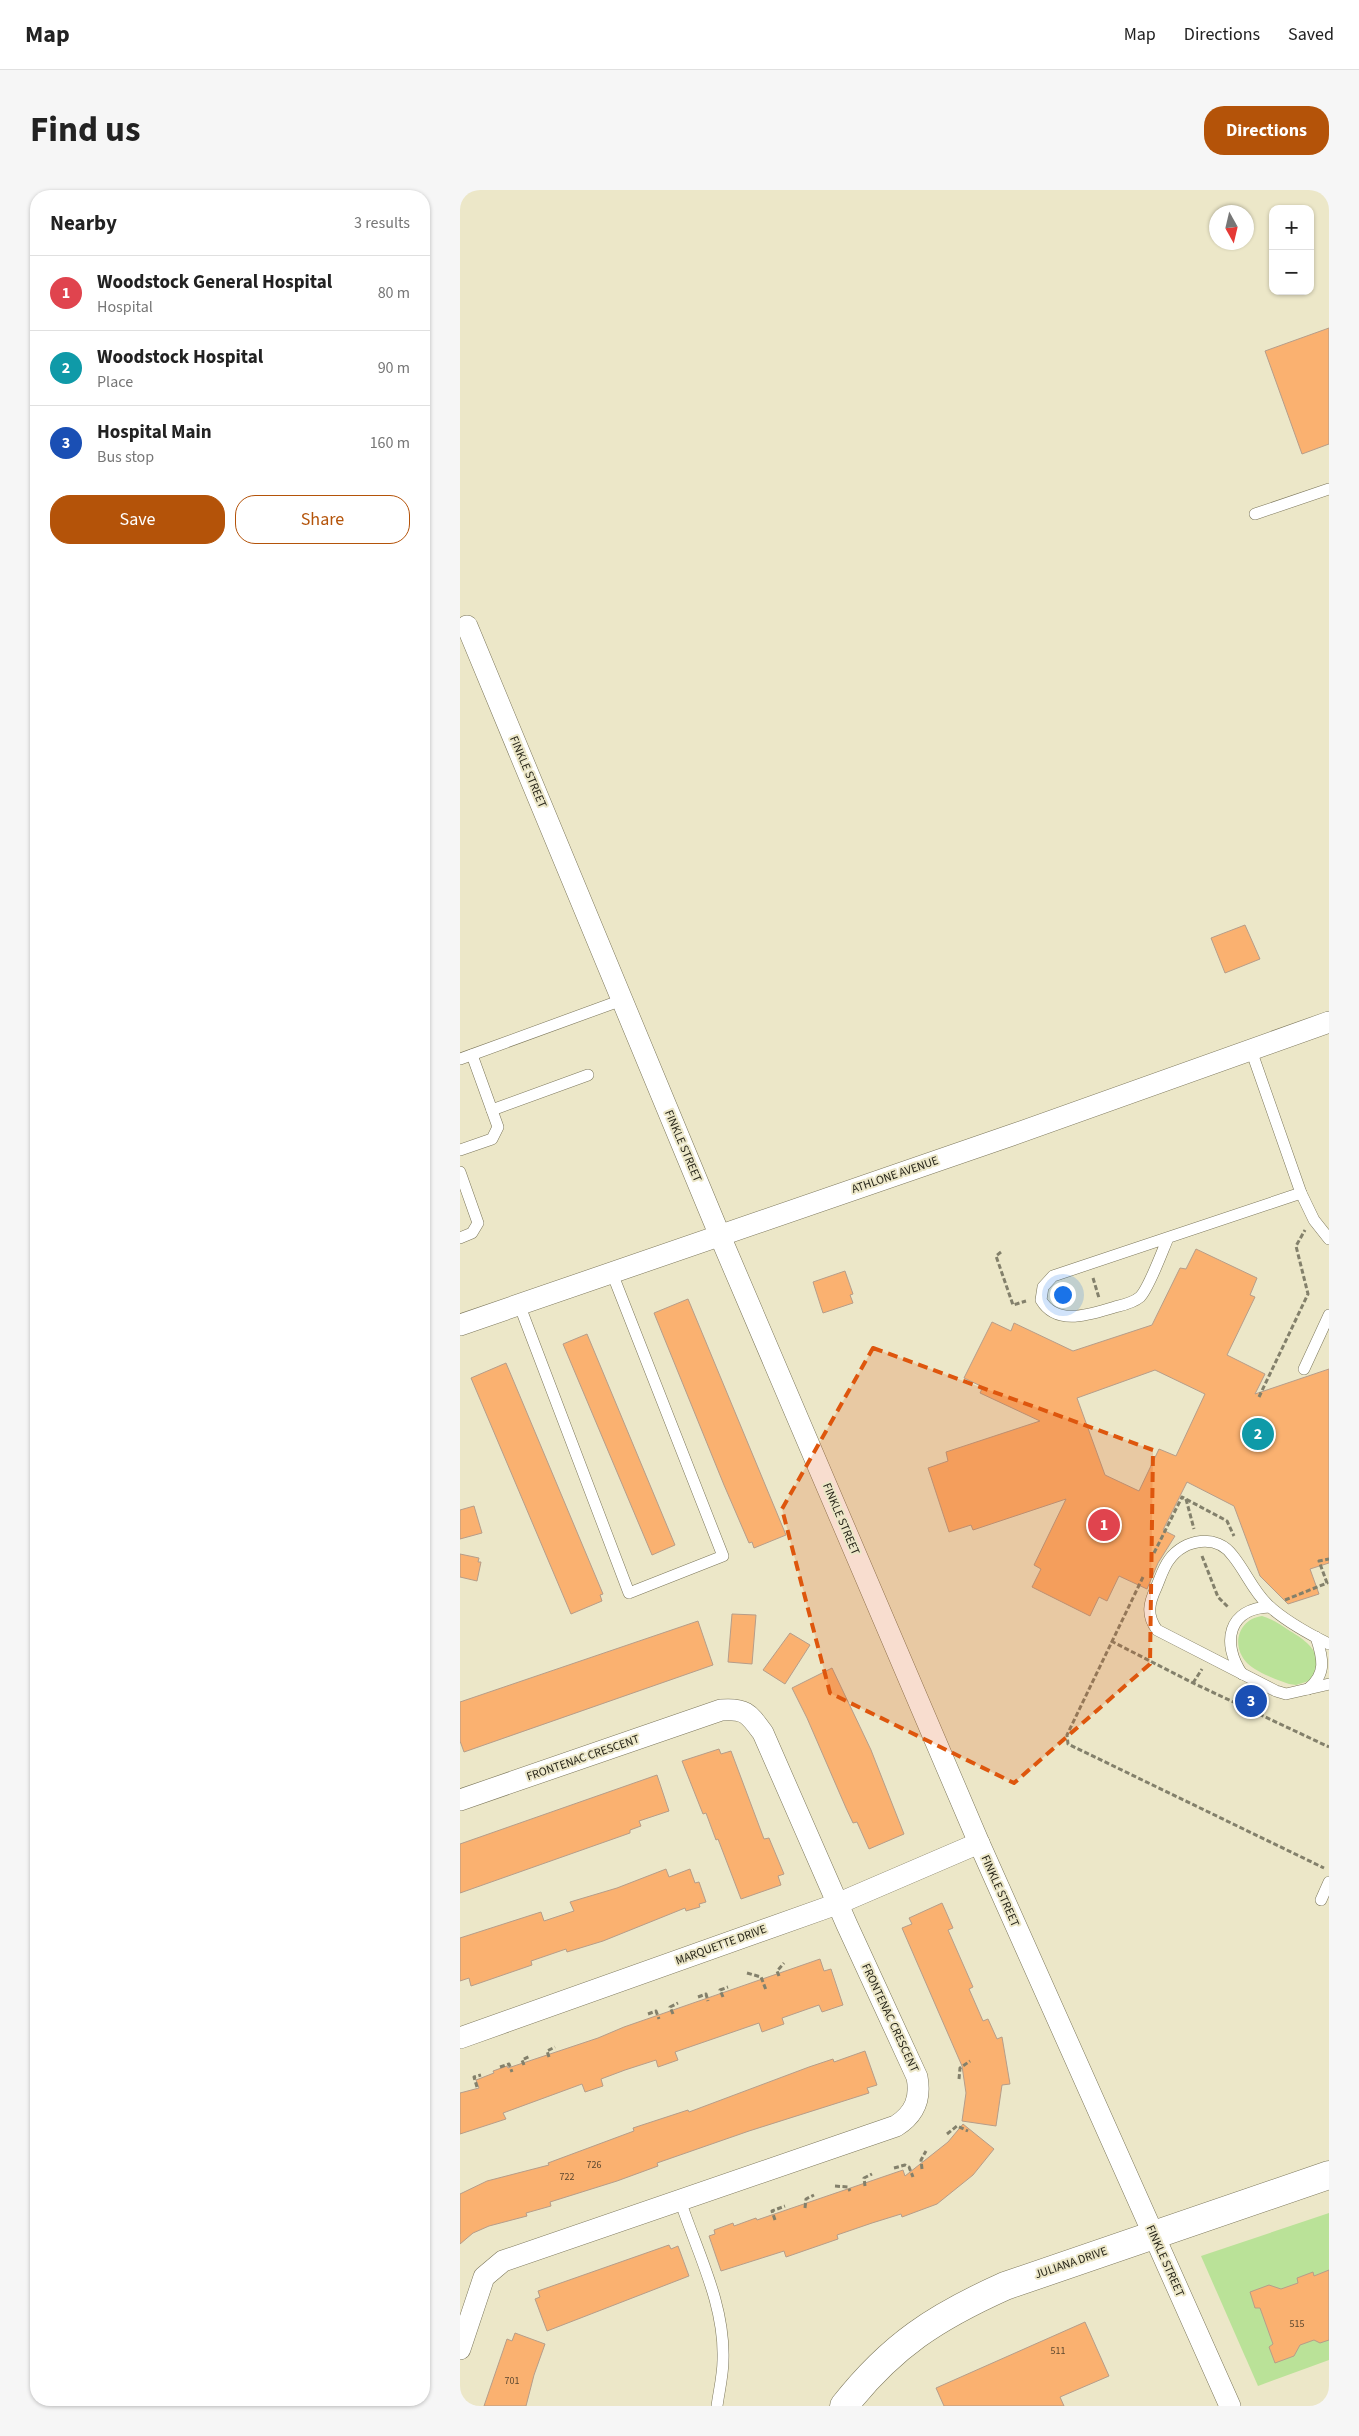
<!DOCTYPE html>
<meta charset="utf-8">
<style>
body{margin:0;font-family:"Source Sans 3",sans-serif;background:#f6f6f6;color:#222}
.controls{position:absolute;right:15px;top:15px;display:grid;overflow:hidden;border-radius:10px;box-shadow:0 1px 4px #0004}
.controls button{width:45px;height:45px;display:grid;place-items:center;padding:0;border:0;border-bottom:1px solid #e0e0e0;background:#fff;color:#222;font:25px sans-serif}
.compass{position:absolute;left:749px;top:15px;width:45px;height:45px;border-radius:50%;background:#fff;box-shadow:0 1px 4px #0004;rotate:172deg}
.you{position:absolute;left:602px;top:1104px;width:18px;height:18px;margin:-12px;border:4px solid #fff;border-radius:50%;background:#1a73e8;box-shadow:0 0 0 8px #1a73e833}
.badge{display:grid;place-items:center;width:32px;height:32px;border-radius:50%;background:#b45309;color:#fff;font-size:16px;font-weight:700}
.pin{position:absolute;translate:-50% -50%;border:2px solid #fff;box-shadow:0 1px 5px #0006}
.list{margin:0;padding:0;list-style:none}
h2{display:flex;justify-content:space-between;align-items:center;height:65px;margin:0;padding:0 20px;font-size:21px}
h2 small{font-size:16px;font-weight:400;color:#767676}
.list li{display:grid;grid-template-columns:32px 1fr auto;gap:15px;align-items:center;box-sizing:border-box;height:75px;padding:0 20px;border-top:1px solid #e0e0e0}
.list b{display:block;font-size:19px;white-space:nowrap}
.list p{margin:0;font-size:16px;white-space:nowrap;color:#767676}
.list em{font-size:16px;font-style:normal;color:#767676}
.actions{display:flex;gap:10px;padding:15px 20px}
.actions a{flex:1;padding:11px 0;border:1px solid #b45309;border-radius:20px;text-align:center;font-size:18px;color:#b45309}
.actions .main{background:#b45309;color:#fff}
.map{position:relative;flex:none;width:869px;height:2216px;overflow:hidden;border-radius:20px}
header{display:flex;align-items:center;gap:30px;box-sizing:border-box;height:70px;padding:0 25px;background:#fff;border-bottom:1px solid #e0e0e0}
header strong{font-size:24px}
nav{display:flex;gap:28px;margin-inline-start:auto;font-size:18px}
.intro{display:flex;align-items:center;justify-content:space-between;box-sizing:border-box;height:120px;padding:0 30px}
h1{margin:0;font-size:35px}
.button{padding:12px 22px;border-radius:20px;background:#b45309;color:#fff;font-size:18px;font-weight:700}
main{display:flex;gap:30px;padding:0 30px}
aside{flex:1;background:#fff;border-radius:20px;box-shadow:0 1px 4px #0004}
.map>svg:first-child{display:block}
</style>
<header>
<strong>Map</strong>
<nav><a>Map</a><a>Directions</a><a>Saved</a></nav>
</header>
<div class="intro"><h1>Find us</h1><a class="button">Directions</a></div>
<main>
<aside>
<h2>Nearby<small>3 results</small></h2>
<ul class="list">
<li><span class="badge" style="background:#e0444e">1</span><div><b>Woodstock General Hospital</b><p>Hospital</p></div><em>80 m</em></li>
<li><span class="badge" style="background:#0f9aa8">2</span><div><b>Woodstock Hospital</b><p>Place</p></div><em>90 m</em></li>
<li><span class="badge" style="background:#1a4fb4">3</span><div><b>Hospital Main</b><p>Bus stop</p></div><em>160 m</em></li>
</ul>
<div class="actions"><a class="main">Save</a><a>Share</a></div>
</aside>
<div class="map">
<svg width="869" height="2216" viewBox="0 0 869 2216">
<rect width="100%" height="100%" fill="#ece7c8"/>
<!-- green -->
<g fill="#bae298">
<path d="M 802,1426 C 812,1429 821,1435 830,1441 C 849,1452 867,1467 852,1490 L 836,1495 L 829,1494 C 817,1490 796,1482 787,1473 C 770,1455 779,1429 802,1426 Z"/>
<path d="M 869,2023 L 869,2170 L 798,2196 L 741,2066 Z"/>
</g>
<!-- building -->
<g fill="#fab170" stroke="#b69d89" fill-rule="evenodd">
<path d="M 869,138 L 869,254 L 842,264 L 805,161 Z"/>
<path d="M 785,735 L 800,769 L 765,783 L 751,748 Z"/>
<path d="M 736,1059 L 797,1088 L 790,1105 L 795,1107 L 767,1165 L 805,1184 L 795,1204 L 869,1179 L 869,1373 L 850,1379 L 859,1404 L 828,1414 L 800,1386 L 774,1316 L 727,1292 L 703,1340 L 715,1346 L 698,1373 L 687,1399 L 659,1386 L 647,1411 L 639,1407 L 630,1426 L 572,1397 L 581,1379 L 574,1375 L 606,1309 L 513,1340 L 511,1335 L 489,1342 L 468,1278 L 488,1271 L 486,1262 L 580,1231 L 520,1203 L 523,1197 L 504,1188 L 532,1132 L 551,1141 L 554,1133 L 613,1161 L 692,1135 L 720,1078 L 726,1079 ZM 695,1180 L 745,1204 L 716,1266 L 699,1259 L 679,1301 L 645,1285 L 617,1208 Z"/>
<path d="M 385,1081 L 393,1104 L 390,1105 L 393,1113 L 363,1123 L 353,1092 Z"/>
<path d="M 228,1109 L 326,1345 L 294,1358 L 292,1352 L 289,1353 L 264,1295 L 194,1123 Z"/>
<path d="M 127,1144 L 215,1355 L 192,1365 L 103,1154 Z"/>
<path d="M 46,1173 L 143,1404 L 140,1405 L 142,1411 L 111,1424 L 11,1188 Z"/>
<path d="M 14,1316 L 22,1343 L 0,1349 L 0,1320 Z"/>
<path d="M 0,1364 L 19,1368 L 18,1372 L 21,1372 L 17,1391 L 0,1387 Z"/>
<path d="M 272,1424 L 296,1425 L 292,1474 L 268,1472 Z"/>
<path d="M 238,1431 L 253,1475 L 4,1562 L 0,1551 L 0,1512 Z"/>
<path d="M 330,1443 L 350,1455 L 325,1494 L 303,1480 Z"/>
<path d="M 372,1478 L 411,1560 L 444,1644 L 409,1659 L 397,1632 L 393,1633 L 386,1618 L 347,1528 L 332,1498 Z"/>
<path d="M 259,1559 L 261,1564 L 271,1561 L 304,1649 L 309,1648 L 324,1684 L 318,1686 L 321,1695 L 281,1709 L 258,1649 L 256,1650 L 246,1623 L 243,1624 L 222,1571 Z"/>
<path d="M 197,1585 L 209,1621 L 179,1631 L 181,1636 L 170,1640 L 170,1643 L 0,1703 L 0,1654 Z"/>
<path d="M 206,1679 L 209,1687 L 230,1679 L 235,1693 L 239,1692 L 246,1712 L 239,1714 L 240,1717 L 226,1721 L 225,1718 L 143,1751 L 107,1762 L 106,1759 L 71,1771 L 72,1775 L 11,1796 L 9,1788 L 0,1791 L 0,1748 L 81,1722 L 84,1731 L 114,1721 L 110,1712 L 157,1698 Z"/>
<path d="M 482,1713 L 493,1738 L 488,1740 L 513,1797 L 509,1799 L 523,1831 L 528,1829 L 537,1849 L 542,1847 L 550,1894 L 542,1895 L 536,1936 L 502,1931 L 506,1903 L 502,1876 L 442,1738 L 452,1734 L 449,1728 Z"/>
<path d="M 360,1769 L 364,1781 L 371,1779 L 383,1815 L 362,1822 L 359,1815 L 322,1828 L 324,1834 L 302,1842 L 299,1833 L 215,1862 L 218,1870 L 198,1877 L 196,1870 L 165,1880 L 141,1889 L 143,1896 L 125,1902 L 122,1894 L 43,1923 L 46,1929 L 0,1944 L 0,1903 L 19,1898 L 16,1890 L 34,1883 L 33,1881 L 47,1876 L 48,1878 L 138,1848 L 164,1837 Z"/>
<path d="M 405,1861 L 417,1895 L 407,1898 L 409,1903 L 289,1941 L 197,1973 L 198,1976 L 157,1991 L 90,2012 L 91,2016 L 66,2023 L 67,2026 L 29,2036 L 13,2043 L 0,2054 L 0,2004 L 27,1991 L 89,1975 L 88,1973 L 174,1941 L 173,1938 L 228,1920 L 229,1922 L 349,1877 L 373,1869 L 374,1872 Z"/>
<path d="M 503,1934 L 534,1959 L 513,1985 L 477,2014 L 442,2027 L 441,2024 L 412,2033 L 377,2045 L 378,2049 L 326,2067 L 324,2061 L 261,2081 L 249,2046 L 255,2044 L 254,2040 L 273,2033 L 274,2036 L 296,2028 L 297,2030 L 443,1980 L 445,1986 L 488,1952 Z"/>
<path d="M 209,2055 L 211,2059 L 218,2056 L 229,2086 L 87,2141 L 75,2109 L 80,2107 L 78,2101 Z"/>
<path d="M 869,2080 L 869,2150 L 860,2153 L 854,2150 L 840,2155 L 834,2166 L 815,2173 L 809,2157 L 813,2154 L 800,2118 L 795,2118 L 790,2102 L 809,2095 L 821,2099 L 838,2093 L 837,2088 L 853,2082 L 854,2086 Z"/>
<path d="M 625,2132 L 649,2186 L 600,2207 L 604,2216 L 484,2216 L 476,2198 Z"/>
<path d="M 55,2143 L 85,2154 L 74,2185 L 66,2216 L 24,2216 L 47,2149 L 52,2151 Z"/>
</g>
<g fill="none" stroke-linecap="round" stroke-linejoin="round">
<!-- service casing -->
<g stroke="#7b765a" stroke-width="12">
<g id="service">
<path d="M 795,324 L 869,299"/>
<path d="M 791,860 L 841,1003 L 854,1030 L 869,1049"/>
<path d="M 0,869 L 162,810"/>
<path d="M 32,920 L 128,885"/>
<path d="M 0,960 L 32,949 L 38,937 L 12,865"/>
<path d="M 0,982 L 18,1033 L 12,1043 L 0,1048"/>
<path d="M 708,1048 C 702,1062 689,1098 680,1107 C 673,1113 663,1115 655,1117 C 631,1124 597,1137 581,1110 L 583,1097 L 593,1086 L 841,1003"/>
<path d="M 59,1114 L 169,1403 L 263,1366 L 152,1083"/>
<path d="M 844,1179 L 869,1125"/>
<path d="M 869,1454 C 849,1444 825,1431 808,1415 C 793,1401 786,1382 773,1366 C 757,1343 724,1349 709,1370 C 703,1378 700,1389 696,1398 C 689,1413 686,1425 697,1440 L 816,1501 L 826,1504 L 869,1494"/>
<path d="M 782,1484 C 761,1453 768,1418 810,1417"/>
<path d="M 848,1499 C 867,1484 863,1468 856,1447"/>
<path d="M 861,1710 L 869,1692"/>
<path d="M 220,2010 C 237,2062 265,2114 263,2170 C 263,2185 259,2201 257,2216"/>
</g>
</g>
<!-- minor casing -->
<g stroke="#7b765a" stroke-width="22">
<g id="minor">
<path d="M 7,436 L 260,1046 L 519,1653 L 770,2216"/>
<path d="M 0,1135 L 552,945 L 869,832"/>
<path d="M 0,1610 L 261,1520 C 286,1518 289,1524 303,1543 L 387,1735 L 457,1887 C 461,1908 455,1924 436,1936 L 43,2071 L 24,2087 L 0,2159"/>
<path d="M 0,1848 L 377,1714 L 519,1653"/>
</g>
</g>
<!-- tertiary casing -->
<g stroke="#7b765a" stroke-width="29">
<path id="tertiary" d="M 384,2216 C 432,2155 476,2127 545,2096 L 869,1985"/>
</g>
<!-- path -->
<g stroke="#83806b" stroke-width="3" stroke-dasharray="5 2.5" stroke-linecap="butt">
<path d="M 541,1062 L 536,1066 L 553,1115 L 566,1111"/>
<path d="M 633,1088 L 639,1108"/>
<path d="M 799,1207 L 848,1104 L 836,1056 L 845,1040"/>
<path d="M 726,1309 L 734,1339"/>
<path d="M 694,1363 L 722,1307 L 767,1331 L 774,1346"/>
<path d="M 742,1366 L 758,1407 L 769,1418"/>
<path d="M 683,1387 L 607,1545 L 608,1554 L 864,1678"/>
<path d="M 825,1410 L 867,1393 L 859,1371 L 869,1369"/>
<path d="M 651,1451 L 733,1493 L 869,1557"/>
<path d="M 733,1493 L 742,1479"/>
<path d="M 287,1783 L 301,1787 L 306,1800"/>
<path d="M 319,1786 L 317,1781 L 324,1773"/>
<path d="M 238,1807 L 246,1804 L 248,1811"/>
<path d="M 263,1807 L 260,1800 L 268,1797"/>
<path d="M 188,1824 L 196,1821 L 199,1829"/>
<path d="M 213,1824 L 210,1817 L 218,1813"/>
<path d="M 89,1867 L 87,1861 L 95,1857"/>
<path d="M 64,1875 L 62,1870 L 70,1866"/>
<path d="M 40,1877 L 49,1874 L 52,1882"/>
<path d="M 499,1889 L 500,1878 L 510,1871"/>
<path d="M 17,1897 L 14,1887 L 21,1885"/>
<path d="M 487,1944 L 497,1936 L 508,1941"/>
<path d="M 434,1978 L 445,1975 L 449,1977 L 453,1987"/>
<path d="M 462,1979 L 461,1970 L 466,1961"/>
<path d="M 375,1996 L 388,1997 L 390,2001"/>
<path d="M 405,1996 L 404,1988 L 412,1984"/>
<path d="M 345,2018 L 346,2009 L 354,2005"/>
<path d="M 315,2030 L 312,2021 L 325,2016"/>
</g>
<!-- service -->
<use href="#service" stroke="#fff" stroke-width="11"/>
<!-- minor -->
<use href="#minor" stroke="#fff" stroke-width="21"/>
<!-- tertiary -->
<use href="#tertiary" stroke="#fff" stroke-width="28"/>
</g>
<!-- marked area -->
<path fill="#de560d" fill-opacity="0.2" stroke="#de560d" stroke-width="4" stroke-dasharray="10 6" stroke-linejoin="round" d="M 413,1158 L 693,1260 L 690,1474 L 554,1593 L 370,1503 L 322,1319 Z"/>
<g text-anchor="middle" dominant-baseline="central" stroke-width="4" stroke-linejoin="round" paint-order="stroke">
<!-- number labels -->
<g font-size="10" fill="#5c482f">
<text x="134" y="1975">726</text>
<text x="107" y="1987">722</text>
<text x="837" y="2134">515</text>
<text x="598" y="2161">511</text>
<text x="52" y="2191">701</text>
</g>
<!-- street labels -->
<g font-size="12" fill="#272519" stroke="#ece7c8">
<text transform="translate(68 582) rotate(67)">FINKLE STREET</text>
<text transform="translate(223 956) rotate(67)">FINKLE STREET</text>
<text transform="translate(435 985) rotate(-19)">ATHLONE AVENUE</text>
<text transform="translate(381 1329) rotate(67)">FINKLE STREET</text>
<text transform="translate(123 1568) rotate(-19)">FRONTENAC CRESCENT</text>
<text transform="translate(540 1701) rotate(66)">FINKLE STREET</text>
<text transform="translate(261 1755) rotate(-20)">MARQUETTE DRIVE</text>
<text transform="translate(430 1828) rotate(65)">FRONTENAC CRESCENT</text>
<text transform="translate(705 2071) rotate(66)">FINKLE STREET</text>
<text transform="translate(611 2073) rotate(-19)">JULIANA DRIVE</text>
</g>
</g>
</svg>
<div class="controls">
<button>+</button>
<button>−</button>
</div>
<svg class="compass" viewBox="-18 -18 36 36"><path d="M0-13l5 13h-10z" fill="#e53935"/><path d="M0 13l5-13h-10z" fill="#767676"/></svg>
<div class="you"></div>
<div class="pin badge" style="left:644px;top:1335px;background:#e0444e">1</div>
<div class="pin badge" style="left:798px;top:1244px;background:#0f9aa8">2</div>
<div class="pin badge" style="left:791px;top:1511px;background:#1a4fb4">3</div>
</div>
</main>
